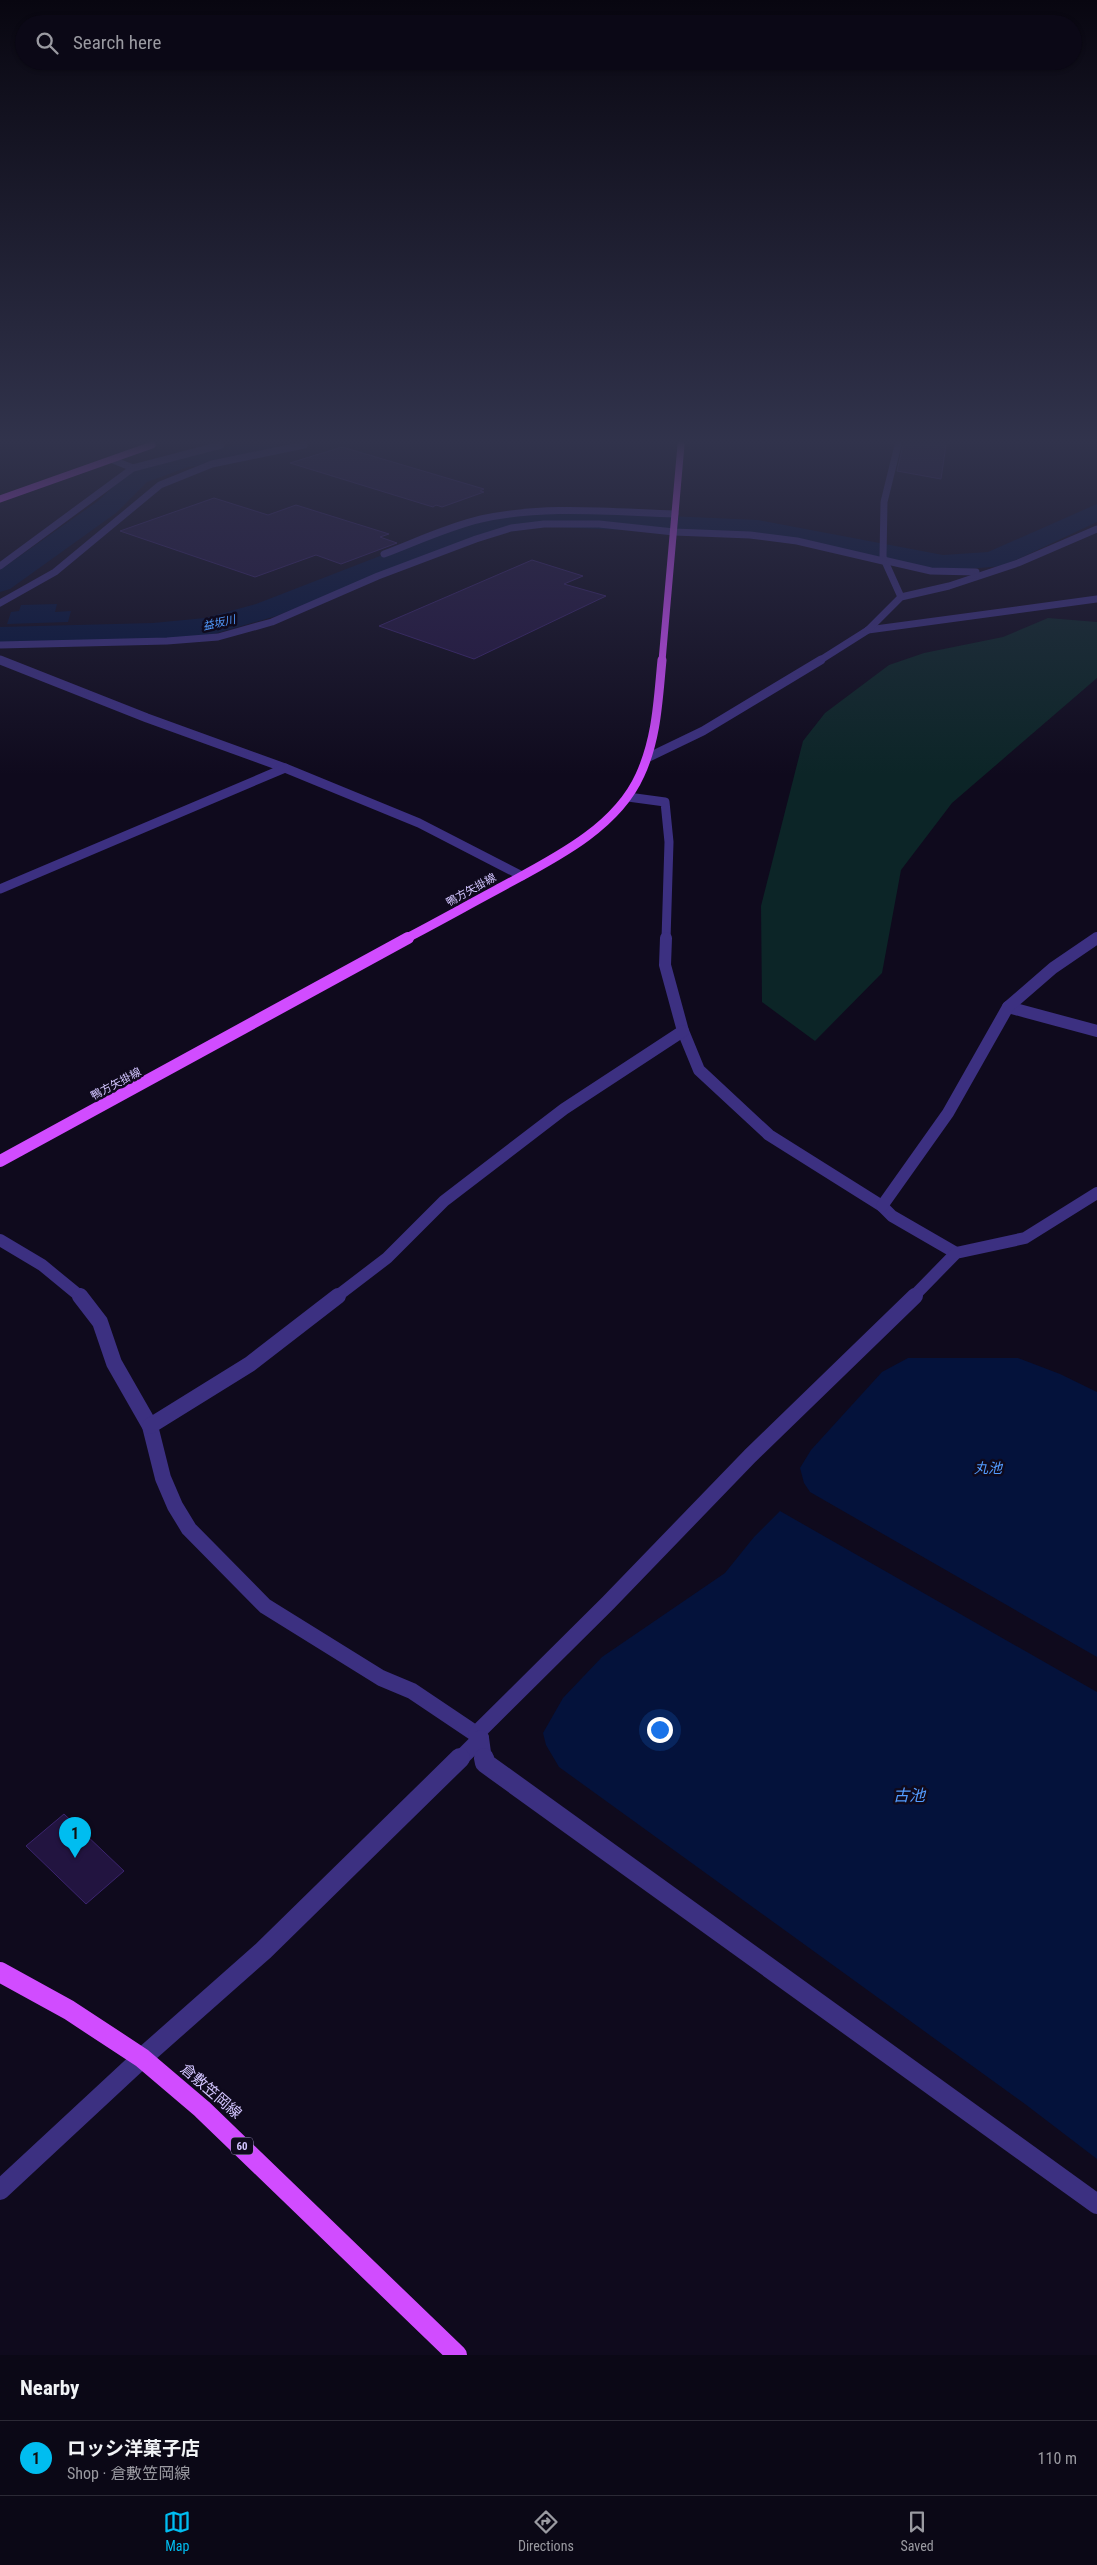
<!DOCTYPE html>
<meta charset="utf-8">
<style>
body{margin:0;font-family:"Roboto Condensed","Noto Sans JP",sans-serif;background:#191623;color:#f1f3f6}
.you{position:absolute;left:659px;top:1729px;width:18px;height:18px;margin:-12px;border:4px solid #fff;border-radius:50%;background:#1a73e8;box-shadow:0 0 0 8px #1a73e833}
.badge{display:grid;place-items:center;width:32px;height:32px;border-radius:50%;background:#00bdf0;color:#111;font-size:16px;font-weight:700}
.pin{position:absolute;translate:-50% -41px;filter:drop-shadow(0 1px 2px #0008)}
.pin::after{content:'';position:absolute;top:26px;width:18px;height:15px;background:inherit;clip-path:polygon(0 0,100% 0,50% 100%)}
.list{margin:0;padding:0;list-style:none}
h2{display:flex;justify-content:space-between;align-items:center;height:65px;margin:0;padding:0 20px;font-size:21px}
h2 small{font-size:16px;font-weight:400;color:#9a9aa1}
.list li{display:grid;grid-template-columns:32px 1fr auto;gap:15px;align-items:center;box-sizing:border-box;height:75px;padding:0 20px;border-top:1px solid #2b2935}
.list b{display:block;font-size:19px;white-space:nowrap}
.list p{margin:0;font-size:16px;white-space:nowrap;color:#9a9aa1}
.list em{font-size:16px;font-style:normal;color:#9a9aa1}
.icon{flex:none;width:28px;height:28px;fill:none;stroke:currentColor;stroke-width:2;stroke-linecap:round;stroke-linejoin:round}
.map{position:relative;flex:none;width:1097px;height:2355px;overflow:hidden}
.search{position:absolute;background:#0b0816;box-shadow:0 1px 4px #0004;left:15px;right:15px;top:15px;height:55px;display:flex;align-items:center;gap:12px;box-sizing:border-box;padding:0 18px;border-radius:28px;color:#9a9aa1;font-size:19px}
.sheet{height:140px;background:#0b0816}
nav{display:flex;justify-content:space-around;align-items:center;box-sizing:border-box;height:70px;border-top:1px solid #2b2935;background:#0b0816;font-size:14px;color:#9a9aa1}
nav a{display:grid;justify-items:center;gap:2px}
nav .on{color:#00bdf0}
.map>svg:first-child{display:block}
</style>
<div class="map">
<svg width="1097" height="2355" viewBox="0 0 1097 2355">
<rect width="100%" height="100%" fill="#0f0a1d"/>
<!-- green -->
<path fill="#0c2527" d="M 1048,618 L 1097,622 L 1097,678 L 952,803 L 901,870 L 882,973 L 815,1041 L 762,1002 L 761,906 L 803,741 L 825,713 L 889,665 L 924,653 L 1003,637 Z"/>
<!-- water -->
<g fill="#04123b">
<path d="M 57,604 L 55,612 L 71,611 L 68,622 L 7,624 L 11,612 L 19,611 L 21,605 Z"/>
<path d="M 908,1358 L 1018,1358 L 1060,1374 L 1097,1392 L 1097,1657 L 810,1492 L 804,1483 L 800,1468 L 811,1450 L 882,1372 Z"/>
<path d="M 780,1511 L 1097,1692 L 1097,2159 L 1025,2104 L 559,1767 L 546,1745 L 543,1733 L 563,1698 L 602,1657 L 725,1573 L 754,1537 Z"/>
</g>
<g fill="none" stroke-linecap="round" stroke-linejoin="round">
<!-- river -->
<g fill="#04123b" fill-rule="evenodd">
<path d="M 235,445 L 278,445 L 274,450 L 219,463 L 188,467 L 147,482 L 116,513 L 10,589 L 0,592 L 0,570 L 98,501 L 129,472 L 175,455 Z"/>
<path d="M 1097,504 L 1097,522 L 1003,566 L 943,571 L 758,536 L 533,526 L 481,536 L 276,616 L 207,636 L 153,641 L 0,645 L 0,627 L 153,623 L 205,618 L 256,604 L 465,523 L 533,510 L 758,520 L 943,555 L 988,552 Z"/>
</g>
</g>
<!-- building -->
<g fill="#221440" stroke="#3b246e">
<path d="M 903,445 L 946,445 L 941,479 L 897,471 Z"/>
<path d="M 342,447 L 484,489 L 480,491 L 484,492 L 442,507 L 436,505 L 433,507 L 290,463 Z"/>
<path d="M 214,498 L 268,515 L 296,505 L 389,534 L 380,537 L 397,543 L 341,564 L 316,555 L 255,577 L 120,531 Z"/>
<path d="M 532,560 L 583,576 L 564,584 L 606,596 L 474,659 L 379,626 Z"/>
<path d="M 64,1814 L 124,1871 L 86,1904 L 26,1846 Z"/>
</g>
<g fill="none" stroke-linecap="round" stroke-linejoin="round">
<!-- minor-far4 -->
<g stroke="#3c3081" stroke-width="7">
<path d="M 898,445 L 884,502 L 883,557 L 901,597"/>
<path d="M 113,460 L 133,468"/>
<path d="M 384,554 C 416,542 447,527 481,519 C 544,505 611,512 675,514"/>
<path d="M 883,560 L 931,571 L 976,572"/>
<path d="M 0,566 L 133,468 L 221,445"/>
<path d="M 0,603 L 55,572 L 160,485 L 212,464 L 304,445"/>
<path d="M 868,630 L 1097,599"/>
<path d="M 0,645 L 167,641 L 218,637 L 272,622 L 378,576 L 476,539 L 511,528 L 544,524 L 599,524 L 674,532 L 750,535 L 797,541 L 883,561"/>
<path d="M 0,660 L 3,661"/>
<path d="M 819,661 L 868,630 L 901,597 L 949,586 L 1018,563 L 1097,529"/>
</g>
<!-- minor-far3 -->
<g stroke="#3c3081" stroke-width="9">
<path d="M 0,660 L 147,718 L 285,768 L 419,823 L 522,876"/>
<path d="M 649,757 L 703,731 L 821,660"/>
<path d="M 628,797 L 665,802 L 669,842 L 666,939"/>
<path d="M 0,889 L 285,768"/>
<path d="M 1095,939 L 1097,938"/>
</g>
<!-- minor-far2 -->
<g stroke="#3c3081" stroke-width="12">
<path d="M 666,938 L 665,965 L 683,1031 L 699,1070 L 769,1135 L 882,1206 L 892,1216 L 956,1253"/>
<path d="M 1008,1007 L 1097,1031"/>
<path d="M 882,1206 L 948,1113 L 1008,1007 L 1053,968 L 1097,938"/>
<path d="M 0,1240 L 42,1265 L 81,1297"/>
<path d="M 336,1297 L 387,1258 L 444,1201 L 564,1109 L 683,1031"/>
<path d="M 913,1297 L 956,1253 L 1025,1238 L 1097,1193"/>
</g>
<!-- minor-far1 -->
<g stroke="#3c3081" stroke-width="16">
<path d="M 80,1296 L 100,1322 L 114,1363 L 150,1426 L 163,1478 L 175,1506 L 189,1529 L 265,1606 L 381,1678 L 412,1691 L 476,1734 L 481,1738 L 484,1760"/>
<path d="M 150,1426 L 250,1364 L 338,1296"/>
<path d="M 476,1734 L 608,1603 L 750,1456 L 915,1296"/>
<path d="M 459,1760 L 481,1738"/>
</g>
<!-- minor -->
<g stroke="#3c3081" stroke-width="20">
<path d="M 484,1758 L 485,1763 L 1097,2204"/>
<path d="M 0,2190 L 142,2058 L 263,1951 L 460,1758"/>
</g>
<!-- major-far3 -->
<g stroke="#d14cff" stroke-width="7">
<path d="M 0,499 L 152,445"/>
<path d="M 662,661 L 681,445"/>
</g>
<!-- major-far2 -->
<path stroke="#d14cff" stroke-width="9" d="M 405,939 C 436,923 466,906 496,890 C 547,862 615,831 640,775 C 657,738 658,700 662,660"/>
<!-- major-far1 -->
<path stroke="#d14cff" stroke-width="12" d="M 0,1161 L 408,938"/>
<!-- major -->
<path stroke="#d14cff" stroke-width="20" d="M 0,1972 L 69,2010 L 142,2058 L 202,2109 L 457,2355"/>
</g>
<!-- sky -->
<linearGradient id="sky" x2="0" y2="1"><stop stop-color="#080610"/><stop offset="0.57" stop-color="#31334c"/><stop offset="1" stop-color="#31334c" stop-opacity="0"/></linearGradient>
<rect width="1097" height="775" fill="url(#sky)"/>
<g text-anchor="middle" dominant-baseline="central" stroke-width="5" stroke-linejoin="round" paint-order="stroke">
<!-- far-water labels -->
<g font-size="11" font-style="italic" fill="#539cff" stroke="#0f0a1d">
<text transform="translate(219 623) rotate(-13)">益坂川</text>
</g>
<!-- far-street labels -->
<g font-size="11" fill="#d3c5ff" stroke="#0f0a1d">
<text transform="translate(471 890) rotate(-29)">鴨方矢掛線</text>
<text transform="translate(116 1084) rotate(-28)">鴨方矢掛線</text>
</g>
<!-- shield labels -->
<rect fill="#0f0a1d" stroke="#988dbb" stroke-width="1" x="231" y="2137.5" width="22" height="17" rx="4"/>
<g font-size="11" font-weight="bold" fill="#d3c5ff">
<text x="242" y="2146">60</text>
</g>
<!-- water labels -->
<g font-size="14" font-style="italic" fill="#539cff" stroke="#0f0a1d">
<text x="988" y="1468">丸池</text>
</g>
<!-- near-street labels -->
<g font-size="15" fill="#d3c5ff" stroke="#0f0a1d">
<text transform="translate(211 2091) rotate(41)">倉敷笠岡線</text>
</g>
<!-- near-water labels -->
<g font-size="16" font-style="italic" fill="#539cff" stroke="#0f0a1d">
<text x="909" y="1795">古池</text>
</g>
</g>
</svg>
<div class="you"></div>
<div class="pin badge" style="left:75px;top:1858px">1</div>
<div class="search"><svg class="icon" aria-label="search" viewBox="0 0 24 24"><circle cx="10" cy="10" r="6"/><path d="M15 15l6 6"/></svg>Search here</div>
</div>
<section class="sheet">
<h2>Nearby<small></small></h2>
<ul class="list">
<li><span class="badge">1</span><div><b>ロッシ洋菓子店</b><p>Shop · 倉敷笠岡線</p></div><em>110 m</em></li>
</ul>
</section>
<nav>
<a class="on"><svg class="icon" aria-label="map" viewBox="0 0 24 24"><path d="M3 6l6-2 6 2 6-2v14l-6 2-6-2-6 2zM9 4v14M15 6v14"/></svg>Map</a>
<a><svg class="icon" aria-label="directions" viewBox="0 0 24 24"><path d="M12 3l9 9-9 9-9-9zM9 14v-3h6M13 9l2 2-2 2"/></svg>Directions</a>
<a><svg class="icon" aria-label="saved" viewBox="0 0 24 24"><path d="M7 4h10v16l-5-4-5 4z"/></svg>Saved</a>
</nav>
